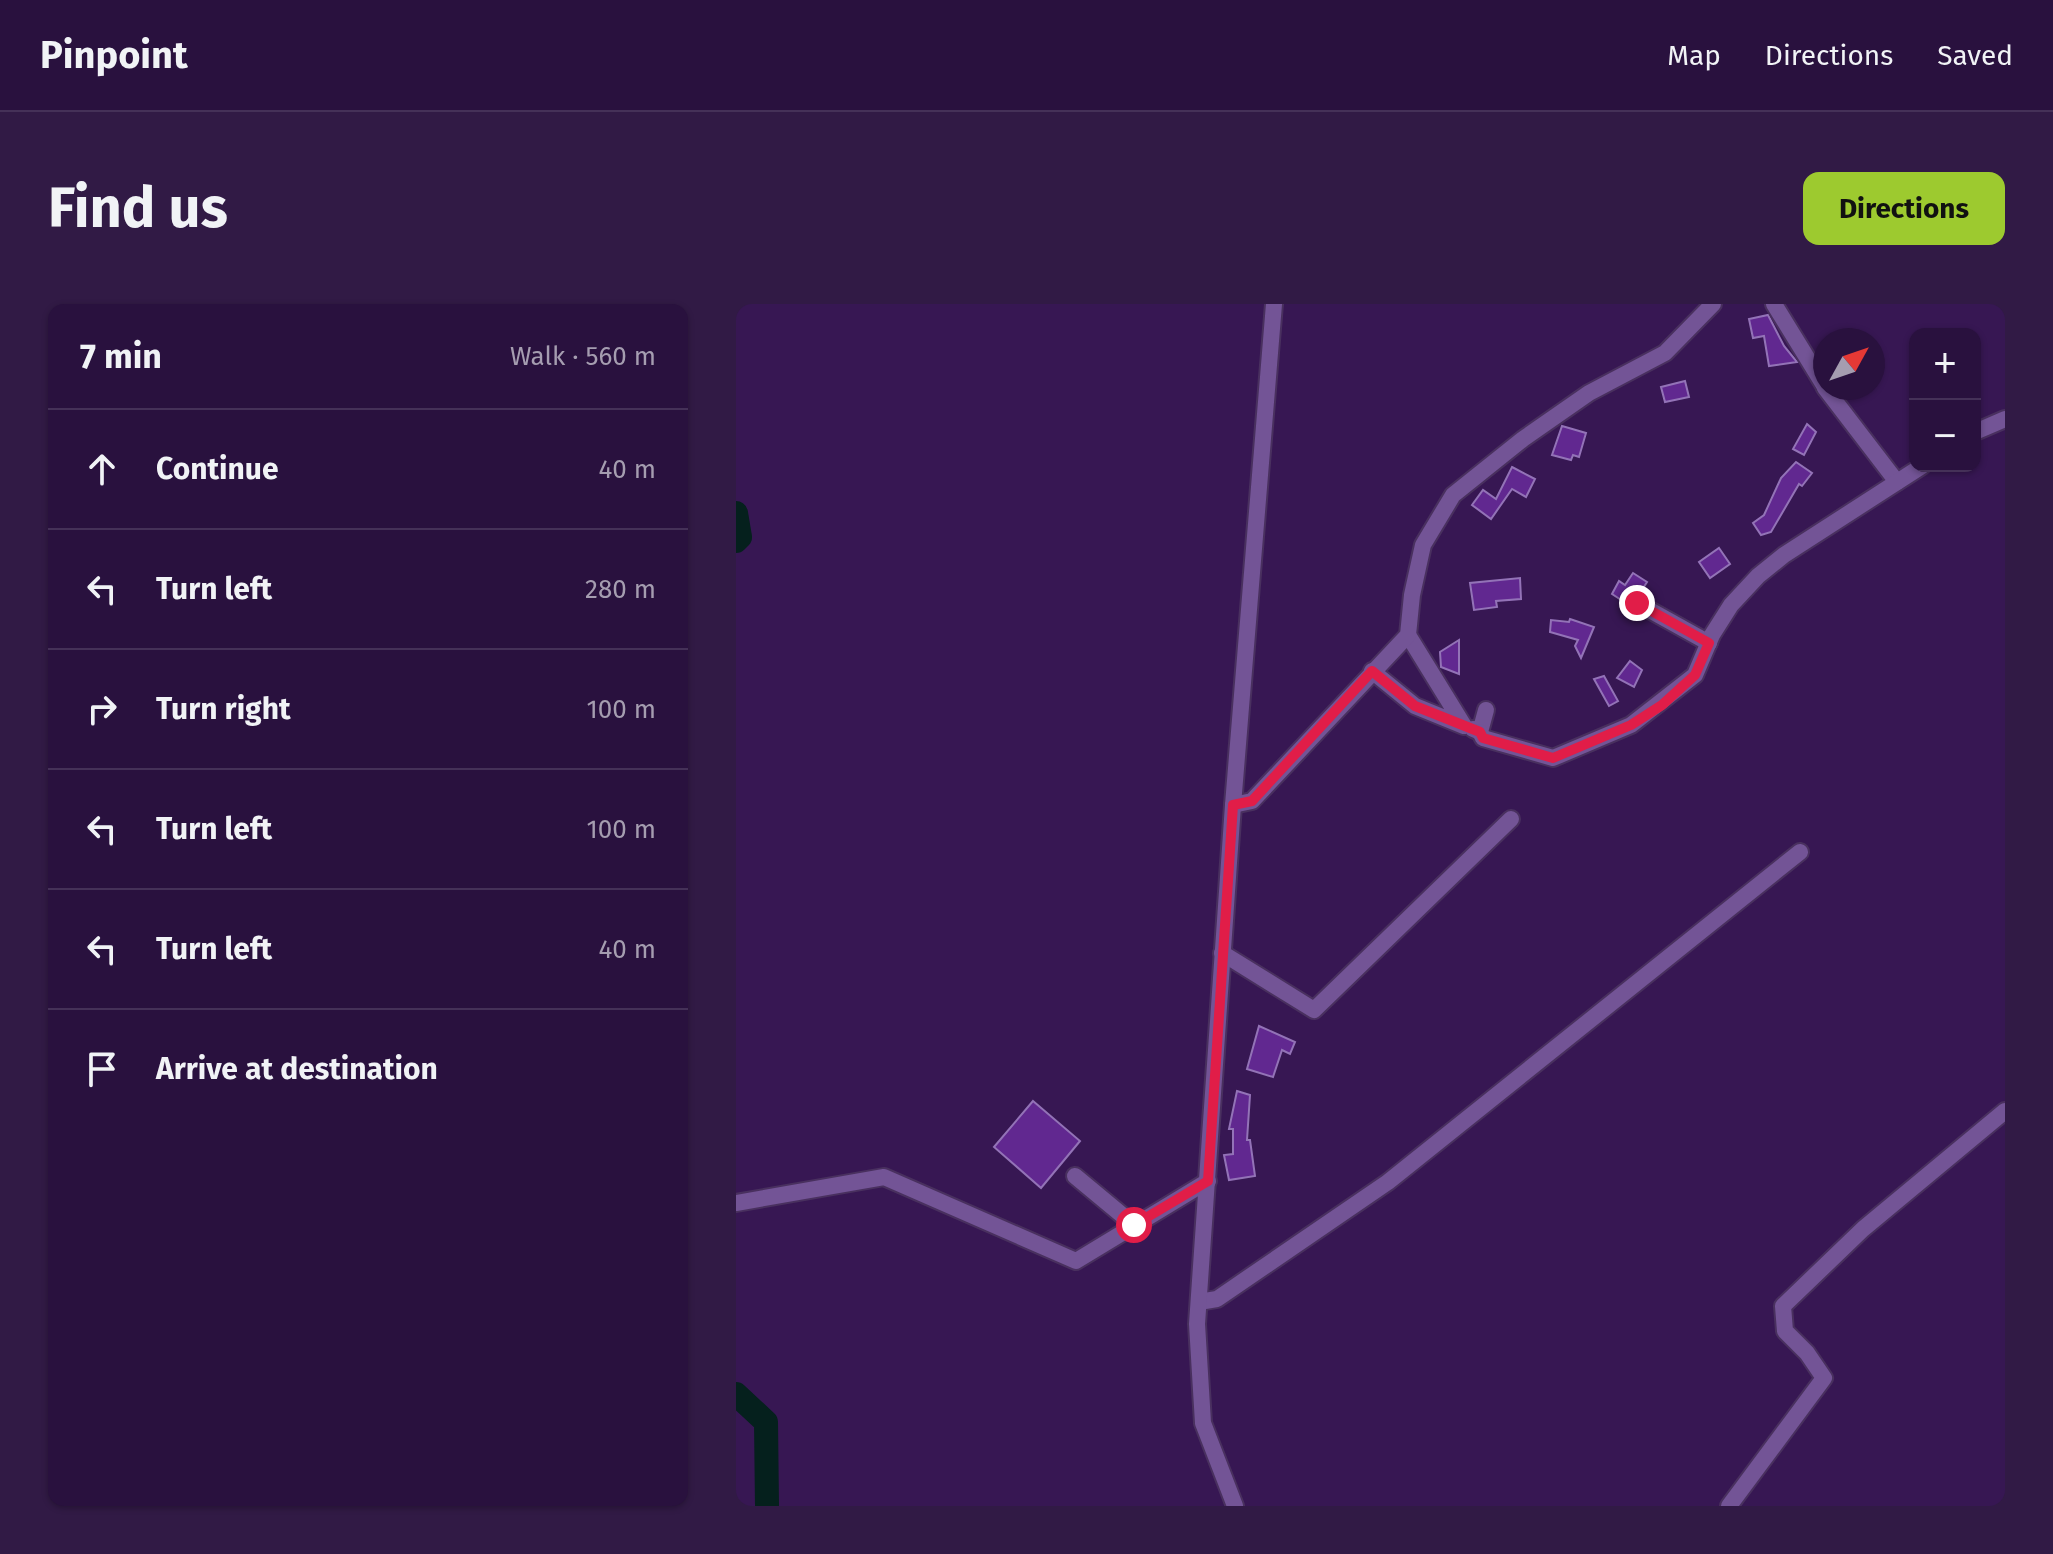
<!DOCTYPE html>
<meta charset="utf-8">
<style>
body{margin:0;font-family:"Fira Sans",sans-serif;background:#311a45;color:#f1f3f6}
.controls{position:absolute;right:24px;top:24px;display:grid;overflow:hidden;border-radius:16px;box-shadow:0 2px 6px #0004}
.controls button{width:72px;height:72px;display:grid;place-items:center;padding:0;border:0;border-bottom:2px solid #453158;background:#29113e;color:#f1f3f6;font:40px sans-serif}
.compass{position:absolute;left:1077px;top:24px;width:72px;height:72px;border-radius:50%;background:#29113e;box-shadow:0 2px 6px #0004;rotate:50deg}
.stop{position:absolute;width:24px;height:24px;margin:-18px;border:6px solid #e11d48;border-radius:50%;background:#fff}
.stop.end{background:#e11d48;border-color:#fff;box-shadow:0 2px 8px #0008}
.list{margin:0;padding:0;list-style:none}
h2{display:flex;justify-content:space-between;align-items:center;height:104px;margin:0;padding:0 32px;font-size:34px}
h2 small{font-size:26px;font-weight:400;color:#a59db0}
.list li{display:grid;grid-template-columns:52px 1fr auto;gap:24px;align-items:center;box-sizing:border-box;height:120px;padding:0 32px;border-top:2px solid #453158}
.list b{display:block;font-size:30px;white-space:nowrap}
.list em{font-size:26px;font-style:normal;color:#a59db0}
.icon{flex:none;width:44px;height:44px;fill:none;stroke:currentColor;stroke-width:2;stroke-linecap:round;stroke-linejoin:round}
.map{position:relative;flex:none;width:1269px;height:1202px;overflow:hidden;border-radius:16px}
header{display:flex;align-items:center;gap:48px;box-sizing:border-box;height:112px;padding:0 40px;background:#29113e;border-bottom:2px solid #453158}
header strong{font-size:38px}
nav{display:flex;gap:44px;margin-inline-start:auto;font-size:28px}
.intro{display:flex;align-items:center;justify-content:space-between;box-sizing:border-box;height:192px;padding:0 48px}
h1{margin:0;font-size:56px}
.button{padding:20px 36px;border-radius:16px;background:#9dca2f;color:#111;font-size:28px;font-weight:700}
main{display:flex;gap:48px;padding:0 48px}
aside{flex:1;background:#29113e;border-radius:16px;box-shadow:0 2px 6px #0004}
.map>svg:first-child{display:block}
</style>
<header>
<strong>Pinpoint</strong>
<nav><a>Map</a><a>Directions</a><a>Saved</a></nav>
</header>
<div class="intro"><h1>Find us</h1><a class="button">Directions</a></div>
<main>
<aside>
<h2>7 min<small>Walk · 560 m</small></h2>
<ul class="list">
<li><svg class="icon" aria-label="ahead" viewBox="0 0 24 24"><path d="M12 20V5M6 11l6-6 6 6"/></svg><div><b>Continue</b></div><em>40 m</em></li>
<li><svg class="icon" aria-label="left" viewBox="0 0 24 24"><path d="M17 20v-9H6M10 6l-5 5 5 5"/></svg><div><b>Turn left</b></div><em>280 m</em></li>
<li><svg class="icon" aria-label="right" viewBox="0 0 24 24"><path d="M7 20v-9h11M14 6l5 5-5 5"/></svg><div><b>Turn right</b></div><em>100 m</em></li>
<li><svg class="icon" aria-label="left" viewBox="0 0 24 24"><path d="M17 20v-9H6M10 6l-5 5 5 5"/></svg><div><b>Turn left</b></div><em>100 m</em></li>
<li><svg class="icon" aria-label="left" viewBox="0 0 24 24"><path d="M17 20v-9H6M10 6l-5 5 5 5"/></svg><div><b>Turn left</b></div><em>40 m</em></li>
<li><svg class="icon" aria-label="arrive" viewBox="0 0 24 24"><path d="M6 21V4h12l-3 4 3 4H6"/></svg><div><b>Arrive at destination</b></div></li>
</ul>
</aside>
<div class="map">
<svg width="1269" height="1202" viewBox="0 0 1269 1202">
<rect width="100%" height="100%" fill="#371753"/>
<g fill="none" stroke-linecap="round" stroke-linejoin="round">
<!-- river -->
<g stroke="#05201d" stroke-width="24">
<path d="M 0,209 L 4,233 L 0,237"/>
<path d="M 0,1090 L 30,1118 L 31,1202"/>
</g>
</g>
<!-- building -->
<g fill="#612890" stroke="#9373b7" stroke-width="2">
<path d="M 1032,11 L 1048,42 L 1061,58 L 1033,62 L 1028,32 L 1017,34 L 1013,15 Z"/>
<path d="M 949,77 L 953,93 L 929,98 L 925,83 Z"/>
<path d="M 1071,120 L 1080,128 L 1068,151 L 1057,145 Z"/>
<path d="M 826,122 L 850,129 L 843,153 L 837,151 L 835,156 L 816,151 Z"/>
<path d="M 1060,158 L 1076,169 L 1066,182 L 1063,180 L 1035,228 L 1025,231 L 1017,219 L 1028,211 L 1045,174 Z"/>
<path d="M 776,163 L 799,175 L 790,193 L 776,185 L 755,215 L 736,201 L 747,186 L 760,195 Z"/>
<path d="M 983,244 L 994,260 L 974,274 L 963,258 Z"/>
<path d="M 897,269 L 911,278 L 904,289 L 895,290 L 890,299 L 876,290 L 883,277 L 889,281 Z"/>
<path d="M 784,274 L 785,295 L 760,297 L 761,303 L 738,306 L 734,279 Z"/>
<path d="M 834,315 L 858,323 L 845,354 L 839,342 L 842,336 L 814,328 L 815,316 L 833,318 Z"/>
<path d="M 723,336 L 723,370 L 705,363 L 704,348 Z"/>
<path d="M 894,357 L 906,366 L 898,383 L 881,374 Z"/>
<path d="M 868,372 L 882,397 L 873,402 L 858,375 Z"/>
<path d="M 523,722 L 559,738 L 554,750 L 546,746 L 537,773 L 511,765 Z"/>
<path d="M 501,787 L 514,791 L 511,836 L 514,836 L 519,872 L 493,876 L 488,851 L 497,850 L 497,825 L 493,825 Z"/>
<path d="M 297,797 L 344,837 L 305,884 L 258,843 Z"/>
</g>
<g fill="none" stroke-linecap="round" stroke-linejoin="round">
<!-- minor casing -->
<g stroke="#49305f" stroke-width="20">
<g id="minor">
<path d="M 1038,0 L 1089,83"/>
<path d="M 1089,84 L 1161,178"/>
<path d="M 1239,128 L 1269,115"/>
<path d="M 901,299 L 973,339"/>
<path d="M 636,367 L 679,402 L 728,422 L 672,331"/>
<path d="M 737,425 L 744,428 L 750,406"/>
<path d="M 744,428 L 747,434 L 817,454 L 895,421 L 959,371 L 976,331 L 995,301 L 1022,272 L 1048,251 L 1186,162"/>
<path d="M 497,501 L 516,497 L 672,331 L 676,291 L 687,241 L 717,191 L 787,135 L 853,89 L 929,49 L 977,0"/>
<path d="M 486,649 L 578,706 L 775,515"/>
<path d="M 339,872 L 398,921"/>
<path d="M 0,899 L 148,873 L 340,957 L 472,877"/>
<path d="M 463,998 L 481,995 L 652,878 L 1064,548"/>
<path d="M 499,1202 L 467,1119 L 461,1020 L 497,501 L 538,0"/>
<path d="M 993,1202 L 1088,1074 L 1071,1049 L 1049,1027 L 1047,1002 L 1127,925 L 1269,807"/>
</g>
</g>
<!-- minor -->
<use href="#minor" stroke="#735496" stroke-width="16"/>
</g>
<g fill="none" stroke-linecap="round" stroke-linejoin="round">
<!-- route -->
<path stroke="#e11d48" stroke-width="10" d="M 398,921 L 472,877 L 497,501 L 516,497 L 636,367 L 679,402 L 744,428 L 747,434 L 817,454 L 895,421 L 926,401 L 959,371 L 973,339 L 901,299"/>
</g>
</svg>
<div class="controls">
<button>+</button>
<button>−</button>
</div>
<svg class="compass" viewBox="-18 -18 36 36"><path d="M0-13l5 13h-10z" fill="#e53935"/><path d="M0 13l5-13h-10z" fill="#a59db0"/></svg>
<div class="stop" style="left:398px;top:921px"></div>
<div class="stop end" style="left:901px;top:299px"></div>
</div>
</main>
